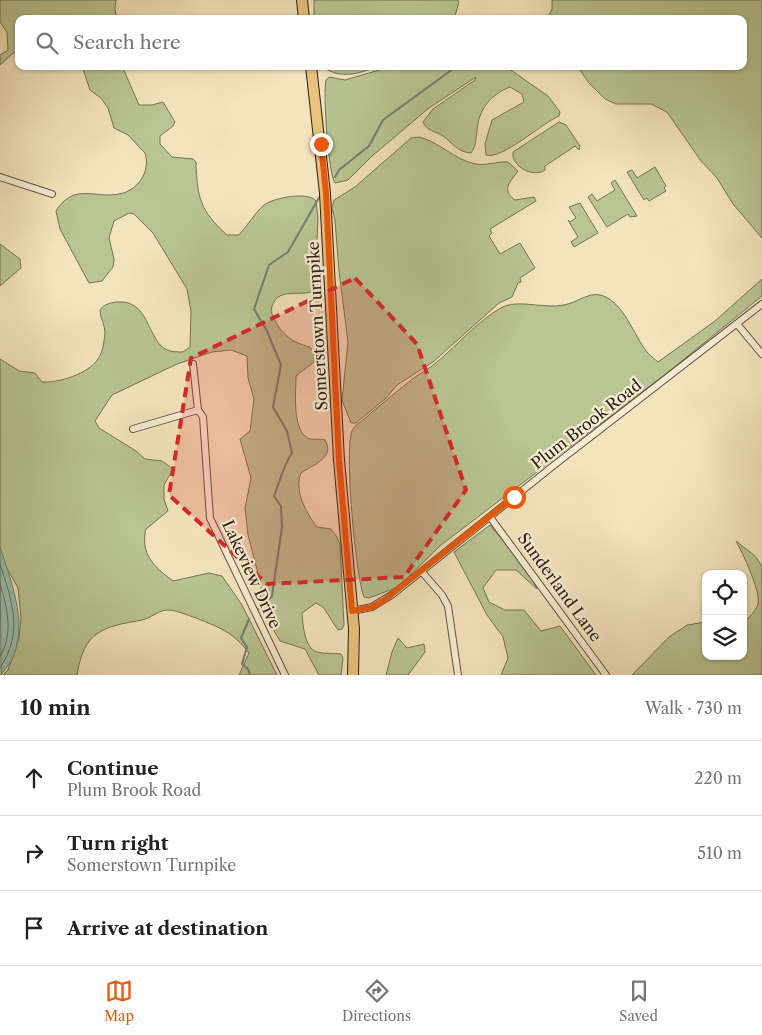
<!DOCTYPE html>
<meta charset="utf-8">
<style>
body{margin:0;font-family:"Libre Caslon Text",serif;background:#f2f2f2;color:#222}
.controls{position:absolute;right:15px;bottom:15px;display:grid;overflow:hidden;border-radius:10px;box-shadow:0 1px 4px #0004}
.controls button{width:45px;height:45px;display:grid;place-items:center;padding:0;border:0;border-bottom:1px solid #e0e0e0;background:#fff;color:#222;font:25px sans-serif}
.stop{position:absolute;width:15px;height:15px;margin:-11px;border:4px solid #ea580c;border-radius:50%;background:#fff}
.stop.end{background:#ea580c;border-color:#fff;box-shadow:0 1px 5px #0008}
.list{margin:0;padding:0;list-style:none}
h2{display:flex;justify-content:space-between;align-items:center;height:65px;margin:0;padding:0 20px;font-size:21px}
h2 small{font-size:16px;font-weight:400;color:#767676}
.list li{display:grid;grid-template-columns:32px 1fr auto;gap:15px;align-items:center;box-sizing:border-box;height:75px;padding:0 20px;border-top:1px solid #e0e0e0}
.list b{display:block;font-size:19px;white-space:nowrap}
.list p{margin:0;font-size:16px;white-space:nowrap;color:#767676}
.list em{font-size:16px;font-style:normal;color:#767676}
.icon{flex:none;width:28px;height:28px;fill:none;stroke:currentColor;stroke-width:2;stroke-linecap:round;stroke-linejoin:round}
.map{position:relative;flex:none;width:762px;height:675px;overflow:hidden}
.search{position:absolute;background:#fff;box-shadow:0 1px 4px #0004;left:15px;right:15px;top:15px;height:55px;display:flex;align-items:center;gap:12px;box-sizing:border-box;padding:0 18px;border-radius:10px;color:#767676;font-size:19px}
.sheet{height:290px;background:#fff}
nav{display:flex;justify-content:space-around;align-items:center;box-sizing:border-box;height:70px;border-top:1px solid #e0e0e0;background:#fff;font-size:14px;color:#767676}
nav a{display:grid;justify-items:center;gap:2px}
nav .on{color:#ea580c}
.map>svg:first-child{display:block}
</style>
<div class="map">
<svg width="762" height="675" viewBox="0 0 762 675">
<rect width="100%" height="100%" fill="#f4e4bd"/>
<filter id="stains"><feTurbulence type="fractalNoise" baseFrequency=".004" numOctaves="4"/><feColorMatrix values="0 0 0 0 .2 0 0 0 0 .09 0 0 0 0 .02 0 0 0 .5 -.17"/></filter>
<radialGradient id="worn" r=".72"><stop offset=".6" stop-color="#630" stop-opacity="0"/><stop offset="1" stop-color="#630" stop-opacity=".3"/></radialGradient>
<!-- green -->
<g fill="#b9c593" stroke="#737254">
<path d="M 0,0 L 116,0 L 115,9 L 117,19 L 19,19 L 19,48 L 0,65 L 0,55 L 8,50 L 7,32 L 0,22 Z"/>
<path d="M 314,0 L 458,0 L 459,2 L 454,19 L 314,19 Z"/>
<path d="M 552,0 L 762,0 L 762,238 L 733,204 L 717,178 L 701,161 L 667,112 L 651,104 L 616,104 L 605,99 L 589,83 L 577,66 L 743,66 L 743,19 L 547,19 L 552,9 Z"/>
<path d="M 82,66 L 122,66 L 139,105 L 152,105 L 163,102 L 175,122 L 173,126 L 160,136 L 160,144 L 172,157 L 193,159 L 196,162 C 197,197 200,211 227,235 L 239,235 C 247,226 255,213 264,205 C 273,198 308,191 316,201 L 318,218 L 317,240 L 321,263 L 318,288 C 305,301 275,282 271,311 C 278,331 289,342 310,347 L 314,353 L 314,362 L 296,376 C 296,392 292,426 306,437 C 310,441 319,438 325,440 C 336,458 312,465 301,473 C 294,491 306,513 317,527 L 331,529 L 337,537 L 340,545 L 344,625 L 342,629 L 338,630 L 323,607 L 316,603 L 302,613 C 303,624 304,648 317,652 C 324,654 334,653 341,654 L 343,658 L 341,675 L 319,675 L 305,649 L 280,641 L 260,606 L 261,585 L 248,535 L 245,508 L 251,478 L 240,439 L 250,431 L 254,399 L 248,378 L 247,356 L 231,350 L 212,352 L 177,364 L 112,395 L 95,421 L 99,428 L 136,451 L 145,459 L 162,461 L 173,469 L 164,485 L 164,499 L 168,511 L 146,529 C 140,554 154,567 173,581 L 209,573 L 222,576 L 242,605 L 277,675 L 239,675 L 249,653 C 232,631 220,628 196,618 C 186,615 177,610 167,610 C 157,611 151,618 142,620 C 102,627 84,631 77,675 L 3,675 L 8,670 L 19,638 L 21,617 L 18,588 L 0,556 L 0,359 L 19,371 L 35,373 L 42,382 C 59,383 88,374 98,359 C 103,352 104,341 105,333 C 105,325 100,318 100,310 C 104,304 110,303 117,302 C 146,300 146,329 161,346 C 168,352 175,352 183,352 L 190,347 L 191,311 L 187,289 L 153,233 L 134,214 L 129,213 L 114,221 L 109,238 L 114,259 L 113,267 L 102,281 L 89,283 L 60,229 L 56,211 C 74,182 95,199 119,194 C 138,191 151,171 145,153 L 128,135 L 114,128 L 108,108 L 101,98 L 90,90 Z"/>
<path d="M 321,66 L 377,66 C 358,75 339,79 321,66 Z"/>
<path d="M 393,66 L 505,66 L 548,96 L 560,112 L 559,116 C 542,123 502,160 486,155 L 485,144 L 492,120 L 524,102 L 522,94 L 510,87 C 490,95 479,109 477,130 C 476,139 476,146 471,153 C 457,152 453,143 443,136 C 435,131 427,131 423,122 L 433,109 L 475,80 L 476,77 L 429,108 L 371,157 L 348,180 L 335,183 C 328,173 323,93 326,80 L 329,77 L 345,80 Z"/>
<path d="M 559,122 L 566,125 L 580,146 L 579,150 L 575,146 L 545,166 L 545,170 C 534,178 511,167 513,152 Z"/>
<path d="M 419,137 C 440,142 454,160 476,164 C 486,166 497,161 508,162 L 518,171 C 510,182 501,190 515,200 L 534,197 L 536,201 L 490,229 L 492,233 L 489,236 L 500,254 L 520,243 L 535,268 L 520,278 L 521,282 L 518,283 L 512,297 L 499,303 L 433,362 L 397,385 L 386,398 L 356,423 L 351,423 L 342,400 L 348,342 L 339,271 L 335,220 L 332,208 L 334,200 L 355,187 L 411,138 Z"/>
<path d="M 655,167 L 666,186 L 664,188 L 666,191 L 649,201 L 647,198 L 644,200 L 627,172 L 632,170 L 637,178 Z"/>
<path d="M 615,180 L 637,216 L 630,217 L 628,214 L 607,227 L 588,197 L 592,194 L 597,201 L 615,190 L 611,183 Z"/>
<path d="M 580,203 L 598,233 L 574,247 L 571,242 L 578,237 L 568,220 L 570,222 L 576,218 L 569,207 Z"/>
<path d="M 0,244 L 20,259 L 21,268 L 0,286 Z"/>
<path d="M 762,279 L 762,296 L 667,373 L 441,545 L 398,587 L 369,598 L 364,597 C 356,579 343,443 353,429 C 355,425 361,422 364,419 C 379,406 395,393 410,381 C 417,375 425,371 432,366 C 453,350 482,316 505,306 C 521,300 545,309 564,305 C 576,303 589,292 600,295 C 623,300 634,336 647,352 C 650,356 655,359 658,362 L 715,321 Z"/>
<path d="M 490,525 L 528,571 L 537,589 L 516,570 L 496,570 L 483,588 L 489,602 L 505,610 L 524,610 L 541,631 L 560,626 L 596,675 L 501,675 L 508,658 L 503,637 L 487,615 L 454,552 Z"/>
<path d="M 736,541 L 755,556 L 762,566 L 762,675 L 632,675 L 669,637 L 687,625 L 706,622 L 706,656 L 743,656 L 743,622 C 749,618 756,611 758,604 C 761,591 742,552 736,541 Z"/>
<path d="M 398,638 L 407,648 L 424,644 L 425,652 L 408,675 L 386,675 L 392,652 Z"/>
</g>
<!-- water -->
<path fill="#9cbfb0" stroke="#707f72" d="M 0,547 C 11,582 27,619 14,655 C 12,662 5,669 1,675 Z"/>
<g fill="none" stroke-linecap="round" stroke-linejoin="round">
<!-- shore -->
<g stroke="#647063" stroke-width="1">
<path d="M 0,564 C 12,601 24,632 0,668"/>
<path d="M 0,584 C 7,606 14,635 0,656"/>
</g>
<!-- stream -->
<g stroke="#707f72" stroke-width="2">
<path d="M 335,177 L 339,170 L 369,146 L 383,120 L 457,66"/>
<path d="M 259,609 L 272,596 L 282,527 L 281,506 L 274,496 C 280,481 283,466 292,453 L 287,431 L 273,407 L 281,365 L 267,331 L 254,309 L 269,265 L 288,252 L 320,196"/>
<path d="M 249,619 L 241,638 L 247,647 L 242,664 L 248,669 L 250,675"/>
</g>
<!-- minor casing -->
<g stroke="#5f5140" stroke-width="8">
<g id="minor">
<path d="M 0,177 L 52,194"/>
<path d="M 737,324 L 762,354"/>
<path d="M 193,364 L 198,410 L 203,417 L 210,518 L 285,675"/>
<path d="M 133,429 L 198,410"/>
<path d="M 490,517 L 606,675"/>
<path d="M 422,572 L 442,595 L 448,606 L 458,675"/>
<path d="M 352,611 L 372,607 L 393,594 L 553,466 L 762,304"/>
</g>
</g>
<!-- primary casing -->
<g stroke="#2d2016" stroke-width="12">
<g id="primary">
<path d="M 302,0 L 304,19"/>
<path d="M 311,66 L 325,193 L 339,460 L 354,629 L 353,675"/>
</g>
</g>
<!-- minor -->
<use href="#minor" stroke="#f8edd4" stroke-width="6"/>
<!-- primary -->
<use href="#primary" stroke="#eac27e" stroke-width="10"/>
</g>
<g fill="none" stroke-linecap="round" stroke-linejoin="round">
<!-- route -->
<path stroke="#ea580c" stroke-width="6" d="M 321,144 L 326,193 L 339,460 L 352,611 L 372,607 L 383,601 L 514,497"/>
</g>
<!-- marked area -->
<path fill="#d62828" fill-opacity="0.2" stroke="#d62828" stroke-width="4" stroke-dasharray="10 6" stroke-linejoin="round" d="M 355,278 L 417,344 L 466,490 L 404,577 L 267,584 L 169,495 L 191,358 Z"/>
<g text-anchor="middle" dominant-baseline="central" stroke-width="4.5" stroke-linejoin="round" paint-order="stroke">
<!-- street labels -->
<g font-size="16" fill="#2d2016" stroke="#f8edd4">
<text transform="translate(317 326) rotate(-93)">Somerstown Turnpike</text>
<text transform="translate(586 424) rotate(-38)">Plum Brook Road</text>
<text transform="translate(252 574) rotate(65)">Lakeview Drive</text>
<text transform="translate(560 587) rotate(54)">Sunderland Lane</text>
</g>
</g>
<rect width="100%" height="100%" filter="url(#stains)"/>
<rect width="100%" height="100%" fill="url(#worn)"/>
</svg>
<div class="controls">
<button><svg class="icon" aria-label="locate" viewBox="0 0 24 24"><circle cx="12" cy="12" r="6"/><path d="M12 2v4M12 18v4M2 12h4M18 12h4"/></svg></button>
<button><svg class="icon" aria-label="layers" viewBox="0 0 24 24"><path d="M12 4l9 5-9 5-9-5zM3 14l9 5 9-5"/></svg></button>
</div>
<div class="stop" style="left:514px;top:497px"></div>
<div class="stop end" style="left:321px;top:144px"></div>
<div class="search"><svg class="icon" aria-label="search" viewBox="0 0 24 24"><circle cx="10" cy="10" r="6"/><path d="M15 15l6 6"/></svg>Search here</div>
</div>
<section class="sheet">
<h2>10 min<small>Walk · 730 m</small></h2>
<ul class="list">
<li><svg class="icon" aria-label="ahead" viewBox="0 0 24 24"><path d="M12 20V5M6 11l6-6 6 6"/></svg><div><b>Continue</b><p>Plum Brook Road</p></div><em>220 m</em></li>
<li><svg class="icon" aria-label="right" viewBox="0 0 24 24"><path d="M7 20v-9h11M14 6l5 5-5 5"/></svg><div><b>Turn right</b><p>Somerstown Turnpike</p></div><em>510 m</em></li>
<li><svg class="icon" aria-label="arrive" viewBox="0 0 24 24"><path d="M6 21V4h12l-3 4 3 4H6"/></svg><div><b>Arrive at destination</b></div></li>
</ul>
</section>
<nav>
<a class="on"><svg class="icon" aria-label="map" viewBox="0 0 24 24"><path d="M3 6l6-2 6 2 6-2v14l-6 2-6-2-6 2zM9 4v14M15 6v14"/></svg>Map</a>
<a><svg class="icon" aria-label="directions" viewBox="0 0 24 24"><path d="M12 3l9 9-9 9-9-9zM9 14v-3h6M13 9l2 2-2 2"/></svg>Directions</a>
<a><svg class="icon" aria-label="saved" viewBox="0 0 24 24"><path d="M7 4h10v16l-5-4-5 4z"/></svg>Saved</a>
</nav>
